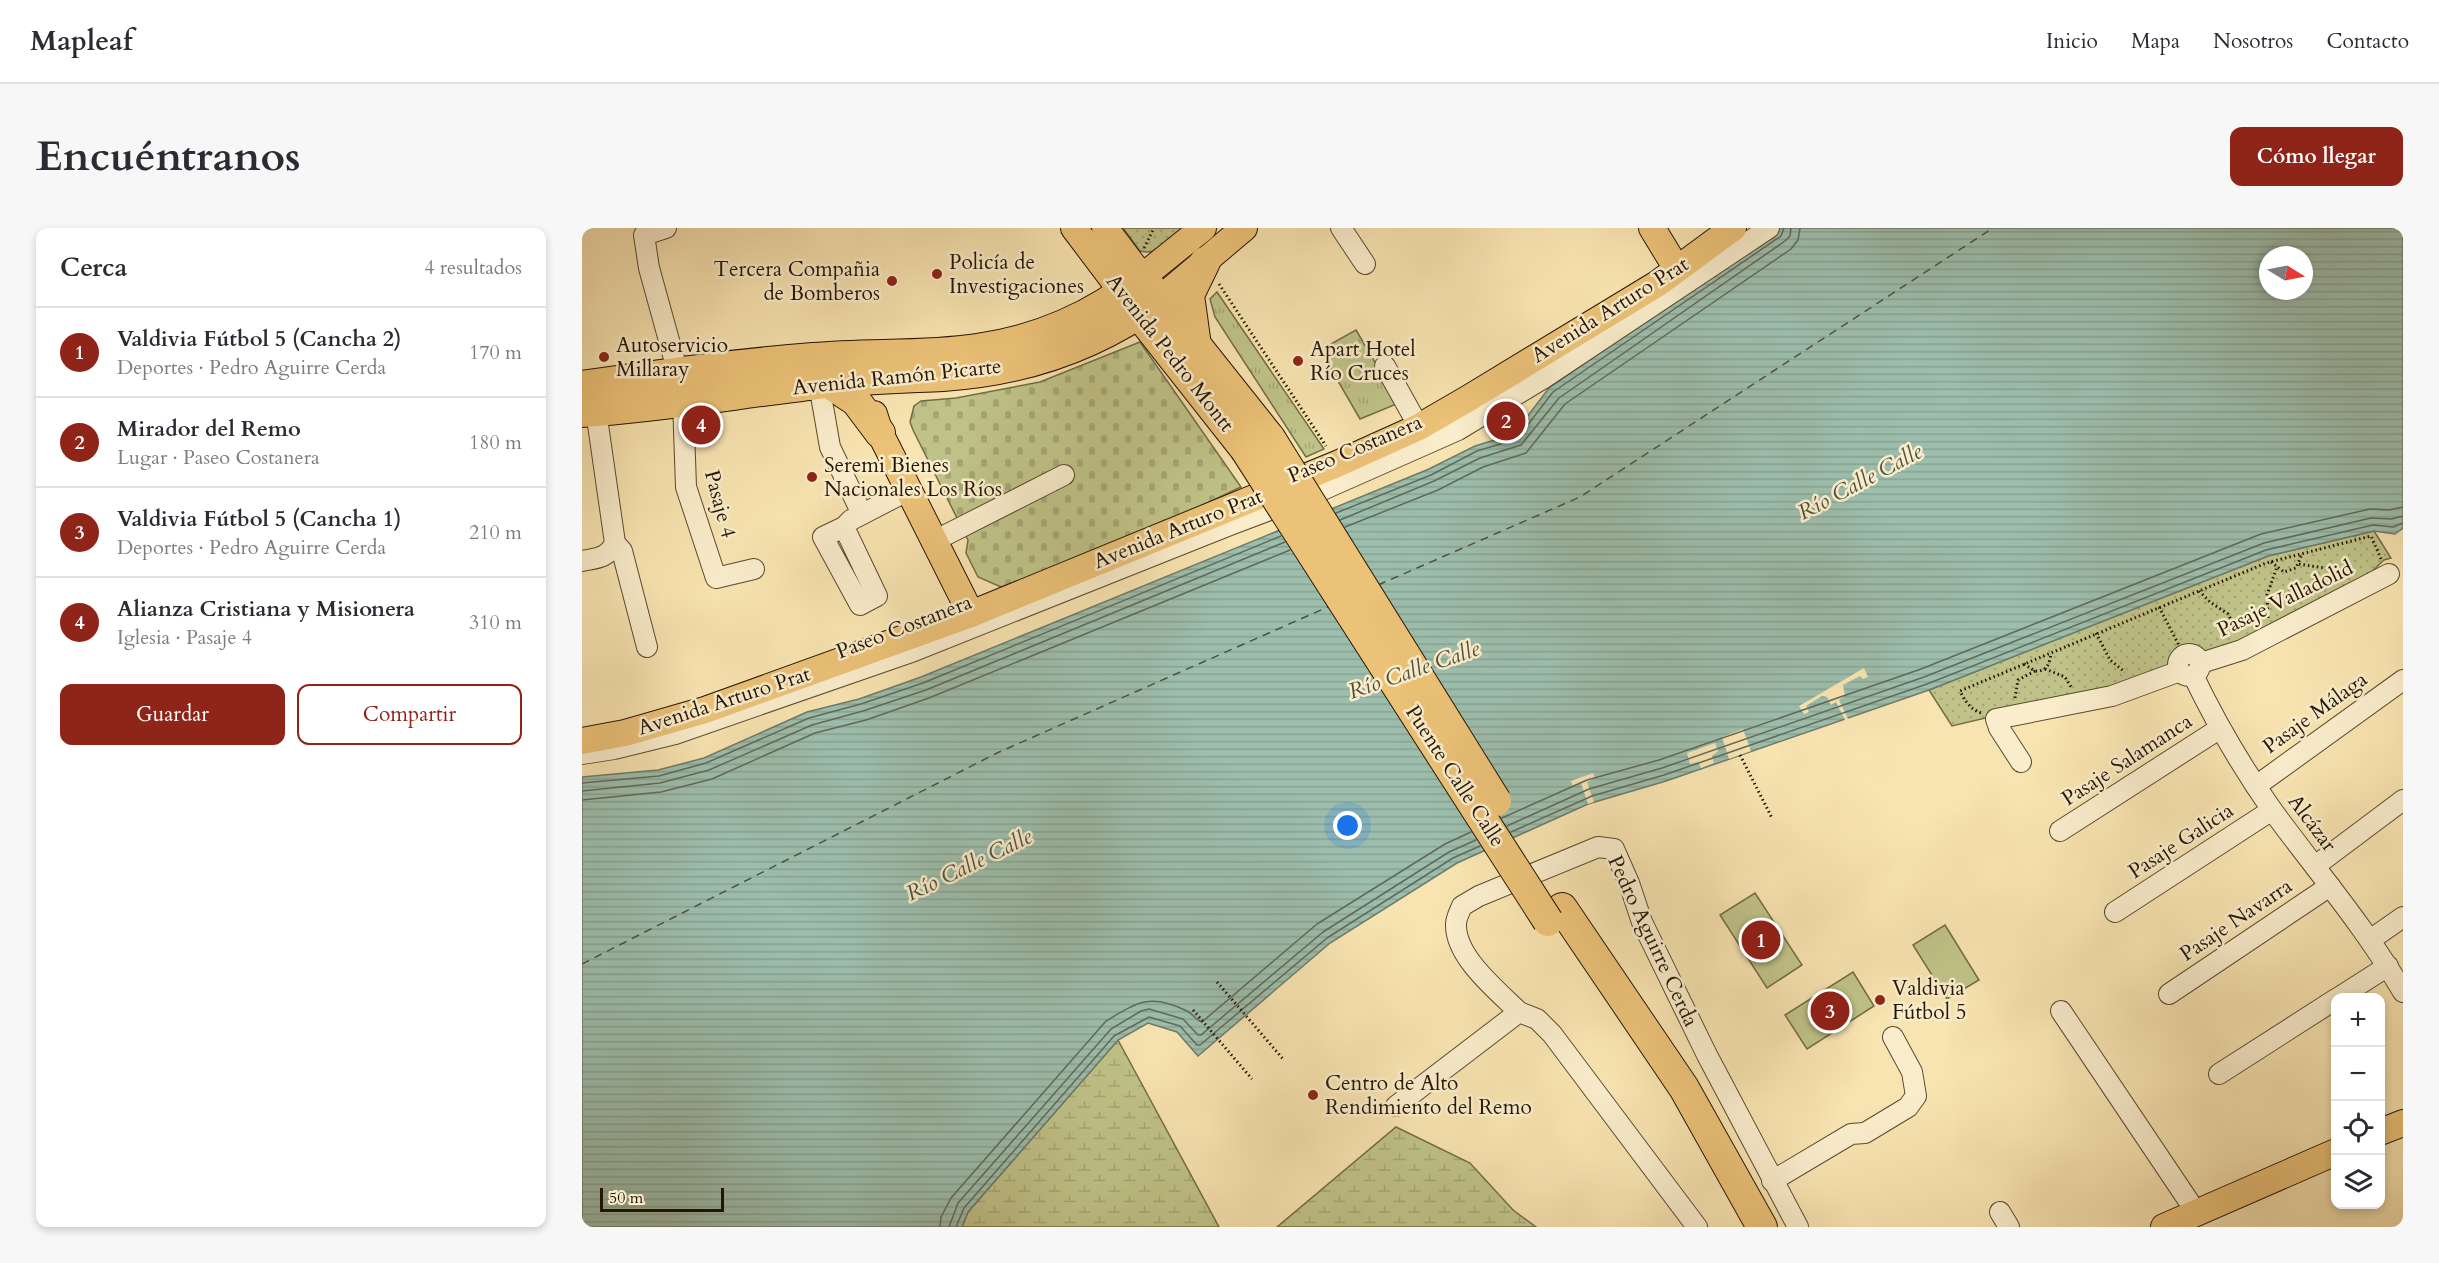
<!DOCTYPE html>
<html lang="es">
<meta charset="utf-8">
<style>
body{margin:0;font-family:Cardo,serif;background:#f7f7f7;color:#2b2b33}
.controls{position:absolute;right:18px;bottom:18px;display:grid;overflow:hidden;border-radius:12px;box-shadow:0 3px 9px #0003}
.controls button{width:54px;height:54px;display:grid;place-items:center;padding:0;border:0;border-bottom:2px solid #e1e1e2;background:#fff;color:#2b2b33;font:30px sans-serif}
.compass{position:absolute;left:1677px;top:18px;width:54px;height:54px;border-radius:50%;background:#fff;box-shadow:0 3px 9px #0003;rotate:100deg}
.scale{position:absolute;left:18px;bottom:15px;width:124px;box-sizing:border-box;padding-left:6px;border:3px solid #251604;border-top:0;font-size:16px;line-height:21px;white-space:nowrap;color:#251604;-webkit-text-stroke:4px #faedcc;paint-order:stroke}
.you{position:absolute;left:766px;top:598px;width:21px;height:21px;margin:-15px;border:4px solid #fff;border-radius:50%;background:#1a73e8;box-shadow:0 0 0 9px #1a73e833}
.badge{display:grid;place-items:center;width:39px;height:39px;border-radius:50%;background:#8f2418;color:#fff;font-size:20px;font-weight:700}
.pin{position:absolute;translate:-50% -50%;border:3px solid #fff;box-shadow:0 2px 6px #0006}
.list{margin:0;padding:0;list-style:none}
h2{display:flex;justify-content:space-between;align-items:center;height:78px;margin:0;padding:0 24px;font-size:26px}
h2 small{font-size:20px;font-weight:400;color:#7c7c81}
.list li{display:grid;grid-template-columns:39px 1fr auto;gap:18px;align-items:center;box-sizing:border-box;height:90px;padding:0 24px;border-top:2px solid #e1e1e2}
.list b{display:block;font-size:22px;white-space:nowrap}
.list p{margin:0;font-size:20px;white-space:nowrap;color:#7c7c81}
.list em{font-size:20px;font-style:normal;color:#7c7c81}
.actions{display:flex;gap:12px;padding:18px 24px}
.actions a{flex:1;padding:14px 0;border:2px solid #8f2418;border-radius:12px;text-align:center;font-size:21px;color:#8f2418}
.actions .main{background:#8f2418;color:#fff}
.icon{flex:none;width:33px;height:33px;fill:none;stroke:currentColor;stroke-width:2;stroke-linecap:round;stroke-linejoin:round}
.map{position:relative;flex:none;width:1821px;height:999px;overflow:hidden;border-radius:12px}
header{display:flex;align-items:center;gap:36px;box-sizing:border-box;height:84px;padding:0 30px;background:#fff;border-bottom:2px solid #e1e1e2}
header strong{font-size:28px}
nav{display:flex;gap:33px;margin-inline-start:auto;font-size:21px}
.intro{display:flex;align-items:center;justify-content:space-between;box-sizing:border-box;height:144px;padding:0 36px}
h1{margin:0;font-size:42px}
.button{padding:15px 27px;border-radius:12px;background:#8f2418;color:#fff;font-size:21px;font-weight:700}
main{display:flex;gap:36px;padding:0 36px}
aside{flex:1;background:#fff;border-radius:12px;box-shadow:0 3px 9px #0003}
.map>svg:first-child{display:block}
</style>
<header>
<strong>Mapleaf</strong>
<nav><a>Inicio</a><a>Mapa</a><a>Nosotros</a><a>Contacto</a></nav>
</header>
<div class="intro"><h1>Encuéntranos</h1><a class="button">Cómo llegar</a></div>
<main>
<aside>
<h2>Cerca<small>4 resultados</small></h2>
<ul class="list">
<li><span class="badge">1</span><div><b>Valdivia Fútbol 5 (Cancha 2)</b><p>Deportes · Pedro Aguirre Cerda</p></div><em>170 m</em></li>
<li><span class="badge">2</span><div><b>Mirador del Remo</b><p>Lugar · Paseo Costanera</p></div><em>180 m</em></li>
<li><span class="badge">3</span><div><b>Valdivia Fútbol 5 (Cancha 1)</b><p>Deportes · Pedro Aguirre Cerda</p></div><em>210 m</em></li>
<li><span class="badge">4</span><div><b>Alianza Cristiana y Misionera</b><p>Iglesia · Pasaje 4</p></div><em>310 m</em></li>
</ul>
<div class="actions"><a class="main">Guardar</a><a>Compartir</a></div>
</aside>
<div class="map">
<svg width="1821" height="999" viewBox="0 0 1821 999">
<defs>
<pattern id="grass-tufts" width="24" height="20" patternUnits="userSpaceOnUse" patternTransform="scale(1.5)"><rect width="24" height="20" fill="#c0c389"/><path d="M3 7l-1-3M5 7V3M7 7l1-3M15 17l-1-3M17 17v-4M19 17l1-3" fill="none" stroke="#a5a775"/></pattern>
<pattern id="wetland-marsh" width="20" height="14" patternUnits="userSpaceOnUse" patternTransform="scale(1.5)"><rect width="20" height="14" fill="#c0c389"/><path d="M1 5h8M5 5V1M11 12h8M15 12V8" fill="none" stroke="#a5a775"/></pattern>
<pattern id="cemetery-stones" width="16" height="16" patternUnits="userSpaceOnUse" patternTransform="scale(1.5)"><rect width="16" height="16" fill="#c0c389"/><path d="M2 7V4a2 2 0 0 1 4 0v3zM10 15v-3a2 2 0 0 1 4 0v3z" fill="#a5a775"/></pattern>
<pattern id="park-dots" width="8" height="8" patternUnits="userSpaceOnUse" patternTransform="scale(1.5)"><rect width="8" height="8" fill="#c0c389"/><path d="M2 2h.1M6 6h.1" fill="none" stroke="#a5a775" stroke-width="1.8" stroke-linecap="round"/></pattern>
<pattern id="water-rules" width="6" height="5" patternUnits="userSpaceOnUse" patternTransform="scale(1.5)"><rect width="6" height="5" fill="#9dbead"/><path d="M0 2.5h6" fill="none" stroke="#87a393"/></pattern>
</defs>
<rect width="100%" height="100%" fill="#f8e4b1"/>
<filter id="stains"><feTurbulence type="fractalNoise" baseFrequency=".00333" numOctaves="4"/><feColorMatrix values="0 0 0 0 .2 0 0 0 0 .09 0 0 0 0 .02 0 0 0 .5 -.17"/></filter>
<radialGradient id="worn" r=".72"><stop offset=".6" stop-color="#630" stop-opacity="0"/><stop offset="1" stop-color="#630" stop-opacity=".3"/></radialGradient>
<!-- grass -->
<g fill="url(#grass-tufts)" stroke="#726c46" stroke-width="1.5">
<path d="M 635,64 L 742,221 L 724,229 L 633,89 L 628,71 Z"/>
<path d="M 774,102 L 817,175 L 778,191 L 738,122 Z"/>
</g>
<!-- wetland -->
<g fill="url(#wetland-marsh)" stroke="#726c46" stroke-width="1.5">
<path d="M 536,812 L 637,999 L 380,999 L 386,984 Z"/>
<path d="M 814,899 L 888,935 L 931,982 L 954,999 L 695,999 Z"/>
</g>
<!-- cemetery -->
<path fill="url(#cemetery-stones)" stroke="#726c46" stroke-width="1.5" d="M 558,114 L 659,259 C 580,296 502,335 419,359 L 396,349 L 384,325 L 386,312 L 331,202 L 328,194 L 332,178 L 339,173 L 374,170 L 458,154 Z"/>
<!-- park -->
<g fill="url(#park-dots)" stroke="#726c46" stroke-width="1.5">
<path d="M 541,0 L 608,0 C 591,12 579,28 558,23 Z"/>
<path d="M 1792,303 L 1809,330 L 1802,332 L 1778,355 L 1688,404 L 1620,426 L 1605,420 L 1595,425 L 1593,433 L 1587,442 L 1539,458 L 1370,498 L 1347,462 L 1686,328 Z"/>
</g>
<!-- garden -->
<g fill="#c0c389" stroke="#726c46" stroke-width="1.5">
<path d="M 1173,665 L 1220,737 L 1185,760 L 1138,687 Z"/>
<path d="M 1363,697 L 1397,752 L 1365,771 L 1331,717 Z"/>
<path d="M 1271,744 L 1292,778 L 1225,821 L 1203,787 Z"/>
</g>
<!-- water -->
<path fill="url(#water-rules)" stroke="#6d7b69" stroke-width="1.5" fill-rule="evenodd" d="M 1199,0 L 1821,0 L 1821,300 L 1813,306 L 1792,303 L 1686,328 L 1347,462 L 1084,553 L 1006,576 L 875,635 L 748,715 L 616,828 L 595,804 L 566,795 L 536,812 L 386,984 L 380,999 L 0,999 L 0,549 L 76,542 L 122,530 L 225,484 L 277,471 L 339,449 L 847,241 L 893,218 L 932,206 L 967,160 ZM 1686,27 L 1722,27 L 1722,63 L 1686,63 Z"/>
<!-- pier -->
<g fill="#f8e4b1">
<path d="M 1282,440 L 1286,449 L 1281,451 L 1278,448 L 1261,457 L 1263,468 L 1257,472 L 1267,493 L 1264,494 L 1254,474 L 1249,477 L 1245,469 L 1240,468 L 1224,478 L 1227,484 L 1222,486 L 1217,478 Z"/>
<path d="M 1161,501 L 1169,523 L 1147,531 L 1140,509 Z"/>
<path d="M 1133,515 L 1136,523 L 1130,528 L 1132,535 L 1119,540 L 1116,534 L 1108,536 L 1105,525 Z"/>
<path d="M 1011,545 L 1013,550 L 1005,554 L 1012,574 L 1006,576 L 999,555 L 991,558 L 989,553 Z"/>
</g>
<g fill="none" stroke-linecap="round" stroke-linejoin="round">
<!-- shore -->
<g stroke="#616a58" stroke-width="1.5">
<path d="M 754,285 L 849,247 L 895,223 L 935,211 L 971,164 L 1199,8 L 1202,0"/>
<path d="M 758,292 L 852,253 L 898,230 L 939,217 L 977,170 L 1203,13 L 1208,8 L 1209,0"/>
<path d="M 763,299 L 856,262 L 901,239 L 944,225 L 983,176 L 1209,21 L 1216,12 L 1218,0"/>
<path d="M 0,555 L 77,548 L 124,535 L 227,490 L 279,476 L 341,455 L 699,308"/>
<path d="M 0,563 L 78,555 L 127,542 L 230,497 L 281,483 L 344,462 L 703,314"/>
<path d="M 0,572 L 79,564 L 130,551 L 233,505 L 284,492 L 347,470 L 708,322"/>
<path d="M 920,590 L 1005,552 L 1077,532 L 1339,441 L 1679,306 L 1788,281 L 1807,282 L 1821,279"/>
<path d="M 925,598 L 1007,561 L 1080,540 L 1342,449 L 1682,315 L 1789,290 L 1809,291 L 1821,288"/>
<path d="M 929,604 L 1010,568 L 1082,547 L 1345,456 L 1684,322 L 1791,297 L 1811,299 L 1821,295"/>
<path d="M 358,999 L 359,989 L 369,970 L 524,793 C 556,774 568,765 605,783 C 611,786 614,792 620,794 L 735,696 L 863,616 L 889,604"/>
<path d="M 367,999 L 376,975 L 529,801 L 559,783 L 567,781 L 601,791 L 616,807 L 619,807 L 741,704 L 867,624 L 894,612"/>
<path d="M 374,999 L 382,980 L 532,808 L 567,789 L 598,798 L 615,817 L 618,817 L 745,710 L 871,630 L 898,618"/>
</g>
<!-- ferry -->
<g stroke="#4f513f" stroke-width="1.5" stroke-dasharray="8 6" stroke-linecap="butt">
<path d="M 796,357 L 998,269 L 1411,0"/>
<path d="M 0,736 L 415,525 L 748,378"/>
</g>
<!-- minor casing -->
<g stroke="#5a4a2f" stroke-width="22">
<g id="minor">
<path d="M 84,0 L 62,7 L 67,40 L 96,145"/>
<path d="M 759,0 L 783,36"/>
<path d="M 803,138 L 837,199"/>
<path d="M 237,156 L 248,219 L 280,286"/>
<path d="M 101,173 L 104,259 L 134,350 L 172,341"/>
<path d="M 14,183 L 33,315 L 40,323 L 65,419"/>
<path d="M 262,299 L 241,309 L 278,377 L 295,368 L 262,299 L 269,292 L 327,262"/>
<path d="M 352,313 L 482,247"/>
<path d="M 0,333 C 15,330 26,330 33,315"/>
<circle cx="1607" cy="437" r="11"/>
<path d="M 1619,435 L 1660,422 L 1807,346"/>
<path d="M 1611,447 C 1634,495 1660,539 1690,582 C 1734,642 1783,699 1821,764"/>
<path d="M 0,526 L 32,521 L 93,506 L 332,423 L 648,297 L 738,263 L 876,202 L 962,150 L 1187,0"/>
<path d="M 1439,534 L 1417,500 L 1414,491 L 1530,468 L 1598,443"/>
<path d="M 1674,558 L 1821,452"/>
<path d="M 1478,603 L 1637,501"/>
<path d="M 1733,638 L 1821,572"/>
<path d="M 1533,684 L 1690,582"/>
<path d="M 1788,712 L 1821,689"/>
<path d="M 1587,766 L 1748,658"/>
<path d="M 1756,770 L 1806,738"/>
<path d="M 1479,783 L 1614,984"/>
<path d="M 937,784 C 915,762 873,729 874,696 C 874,690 878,683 880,678 L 897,668 L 1016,619 L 1032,621 L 1047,655 L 1060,694 L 1125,827 L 1216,999"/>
<path d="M 1637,846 L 1754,771"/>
<path d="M 814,878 L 937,784 L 955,791 L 970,806 L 1115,999"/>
<path d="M 1190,953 L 1269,906 L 1283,905 L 1326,879 L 1334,868 L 1330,844 L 1311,809"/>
<path d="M 1418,984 L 1427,999"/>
</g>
</g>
<!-- major casing -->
<g stroke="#251604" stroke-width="28">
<g id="major">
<path d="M 492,0 L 541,65"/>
<path d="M 523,0 L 560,49 L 621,0"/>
<path d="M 1070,0 L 1095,41"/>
<path d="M 577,72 L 662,0"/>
<path d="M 292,186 L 298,205 L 389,386"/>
<path d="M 0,513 L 43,505 L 123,482 L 389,386 L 755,236 L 837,199 L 887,170 L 1075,56 L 1151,0"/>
<path d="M 1798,904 L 1821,895"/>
<path d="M 1582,999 L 1754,924"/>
</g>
</g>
<!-- highway casing -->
<g stroke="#251604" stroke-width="32">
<g id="highway">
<path d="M 544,70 L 663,221"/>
<path d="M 614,118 L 607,67 L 623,34"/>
<path d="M 247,155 L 274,173 L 298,205"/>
<path d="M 0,158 C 77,147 154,136 231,130 C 285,125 341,129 395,121 C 455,113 513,88 560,49 L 688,210"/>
<path d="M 0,184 C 78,179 157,165 235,156 C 277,151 319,150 361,148 C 440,143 514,118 577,72"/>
<path d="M 980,680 L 1102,860 L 1180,999"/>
</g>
</g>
<!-- path -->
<g stroke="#251604" stroke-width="3" stroke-dasharray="1.5 3" stroke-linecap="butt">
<path d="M 562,20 L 572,0"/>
<path d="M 637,56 L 744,218"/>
<path d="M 1689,334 L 1702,344 L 1714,340 L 1720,326"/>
<path d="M 1717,336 L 1742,340 L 1766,348"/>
<path d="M 1617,363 L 1628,374 L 1646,386 L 1656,404"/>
<path d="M 1577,379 L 1601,425"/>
<path d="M 1686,390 L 1685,367 L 1695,339"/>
<path d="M 1514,405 L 1528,432 L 1543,444"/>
<path d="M 1442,436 L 1453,443 C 1465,444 1468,435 1469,425"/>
<path d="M 1463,441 L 1483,449 L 1489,459"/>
<path d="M 1433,470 L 1436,452 L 1453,443"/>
<path d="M 1399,485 C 1388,481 1383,473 1378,463 L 1684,335 L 1789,308 L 1799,331"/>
<path d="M 1158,527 L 1190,590"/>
<path d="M 635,754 L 701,831"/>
<path d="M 611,782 L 670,851"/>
</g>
<!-- minor -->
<use href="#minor" stroke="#faedcc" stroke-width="20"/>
<!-- major -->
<use href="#major" stroke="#ecc278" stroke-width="26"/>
<!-- highway -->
<use href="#highway" stroke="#ecc278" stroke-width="30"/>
<!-- highway-bridge casing -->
<g stroke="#251604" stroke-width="32" stroke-linecap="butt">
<g id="highway-bridge">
<path d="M 688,210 L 914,573"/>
<path d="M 663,221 L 966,693"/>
</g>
</g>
<!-- highway-bridge -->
<use href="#highway-bridge" stroke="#ecc278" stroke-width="30"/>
</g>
<!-- markers -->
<g fill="#8f2418" stroke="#faedcc" stroke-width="2">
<circle cx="355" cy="46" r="6"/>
<circle cx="310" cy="53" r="6"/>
<circle cx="22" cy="129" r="6"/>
<circle cx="716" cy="133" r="6"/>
<circle cx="230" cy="249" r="6"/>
<circle cx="1298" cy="772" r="6"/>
<circle cx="731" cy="867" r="6"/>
</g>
<g text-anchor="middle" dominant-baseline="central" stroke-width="5" stroke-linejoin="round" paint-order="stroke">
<!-- poi labels -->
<g font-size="21" fill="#251604" stroke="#faedcc" text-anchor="start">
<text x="367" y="34">Policía de<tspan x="367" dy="24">Investigaciones</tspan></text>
<text x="298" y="41" text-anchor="end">Tercera Compañia<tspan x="298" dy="24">de Bomberos</tspan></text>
<text x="34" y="117">Autoservicio<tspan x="34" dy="24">Millaray</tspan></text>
<text x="728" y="121">Apart Hotel<tspan x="728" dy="24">Río Cruces</tspan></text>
<text x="242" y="237">Seremi Bienes<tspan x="242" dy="24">Nacionales Los Ríos</tspan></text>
<text x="1310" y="760">Valdivia<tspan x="1310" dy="24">Fútbol 5</tspan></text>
<text x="743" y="855">Centro de Alto<tspan x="743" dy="24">Rendimiento del Remo</tspan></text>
</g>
<!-- street labels -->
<g font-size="21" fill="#251604" stroke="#faedcc">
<text transform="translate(1028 82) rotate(-32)">Avenida Arturo Prat</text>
<text transform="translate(588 125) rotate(52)">Avenida Pedro Montt</text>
<text transform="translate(315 149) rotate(-6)">Avenida Ramón Picarte</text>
<text transform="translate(773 221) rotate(-23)">Paseo Costanera</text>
<text transform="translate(138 276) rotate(75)">Pasaje 4</text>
<text transform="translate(596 301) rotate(-22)">Avenida Arturo Prat</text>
<text transform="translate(1703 371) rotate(-26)">Pasaje Valladolid</text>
<text transform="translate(322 399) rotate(-21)">Paseo Costanera</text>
<text transform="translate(142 473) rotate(-18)">Avenida Arturo Prat</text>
<text transform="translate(1733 485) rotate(-36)">Pasaje Málaga</text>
<text transform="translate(1545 532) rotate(-33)">Pasaje Salamanca</text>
<text transform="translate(873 548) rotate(57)">Puente Calle Calle</text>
<text transform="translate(1730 595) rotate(53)">Alcázar</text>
<text transform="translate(1599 613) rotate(-33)">Pasaje Galicia</text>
<text transform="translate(1654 692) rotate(-34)">Pasaje Navarra</text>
<text transform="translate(1071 713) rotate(65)">Pedro Aguirre Cerda</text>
</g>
<!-- water labels -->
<g font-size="22" font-style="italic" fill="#4f513f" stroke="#faedcc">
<text transform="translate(1278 254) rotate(-28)">Río Calle Calle</text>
<text transform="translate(832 442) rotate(-19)">Río Calle Calle</text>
<text transform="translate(387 637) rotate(-26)">Río Calle Calle</text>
</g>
</g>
<rect width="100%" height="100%" filter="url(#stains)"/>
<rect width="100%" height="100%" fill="url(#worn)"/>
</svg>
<div class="controls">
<button>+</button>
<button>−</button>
<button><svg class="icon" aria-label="locate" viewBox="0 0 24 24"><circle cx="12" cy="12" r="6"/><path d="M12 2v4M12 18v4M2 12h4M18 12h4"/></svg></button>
<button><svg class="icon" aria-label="layers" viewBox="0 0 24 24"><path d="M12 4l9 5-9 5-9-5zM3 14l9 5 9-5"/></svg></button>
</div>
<svg class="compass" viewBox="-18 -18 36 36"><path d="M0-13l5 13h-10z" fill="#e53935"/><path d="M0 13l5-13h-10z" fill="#7c7c81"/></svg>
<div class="scale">50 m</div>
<div class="you"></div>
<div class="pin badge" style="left:1179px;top:712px">1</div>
<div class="pin badge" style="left:924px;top:193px">2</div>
<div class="pin badge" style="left:1248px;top:783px">3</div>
<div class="pin badge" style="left:119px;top:197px">4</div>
</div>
</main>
